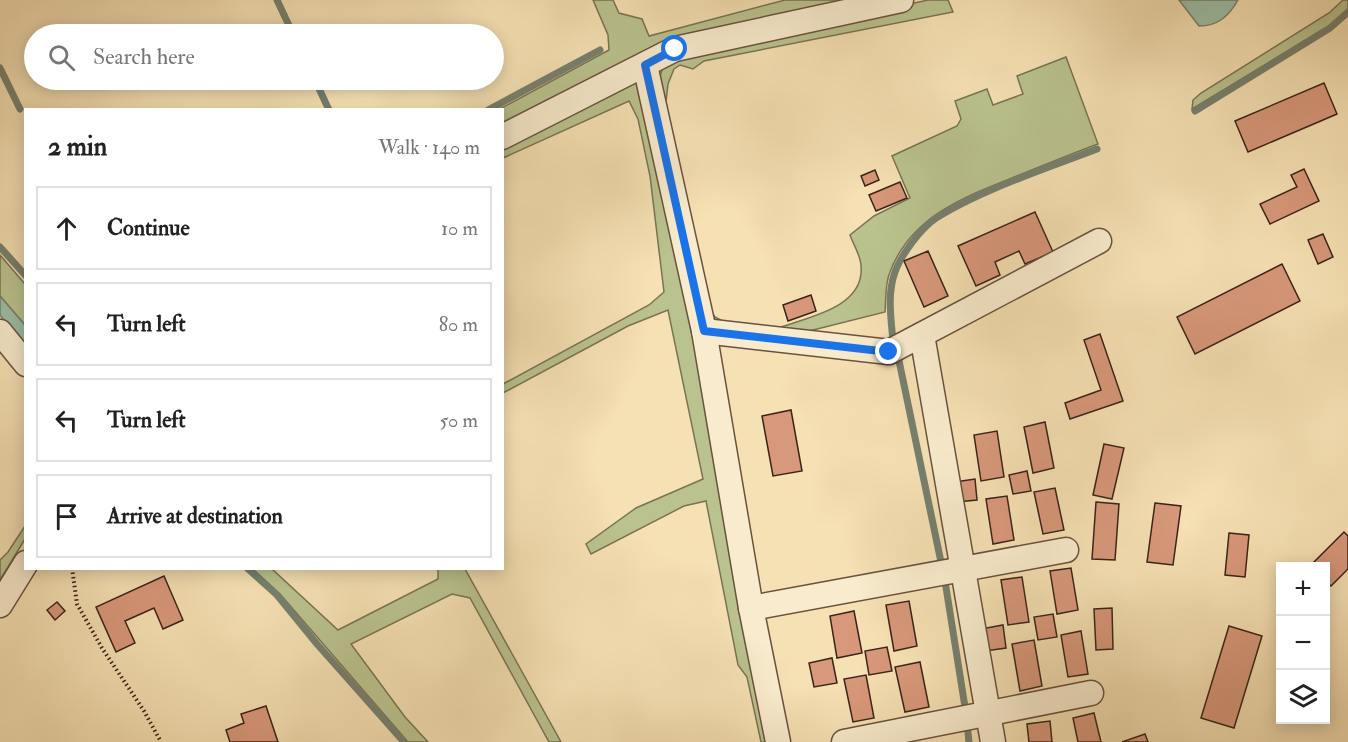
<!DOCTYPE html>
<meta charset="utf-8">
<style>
body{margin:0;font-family:"IM FELL Double Pica",serif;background:#f2f2f2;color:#222}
.controls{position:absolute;right:18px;bottom:18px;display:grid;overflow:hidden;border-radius:0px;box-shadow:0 3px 15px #0003}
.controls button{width:54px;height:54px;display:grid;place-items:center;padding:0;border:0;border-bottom:2px solid #e0e0e0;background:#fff;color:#222;font:30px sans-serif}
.stop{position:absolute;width:18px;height:18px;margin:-14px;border:4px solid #1a73e8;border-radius:50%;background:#fff}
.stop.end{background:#1a73e8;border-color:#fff;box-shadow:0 2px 6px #0008}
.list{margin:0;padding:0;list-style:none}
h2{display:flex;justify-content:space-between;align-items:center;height:78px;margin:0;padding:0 24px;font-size:26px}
h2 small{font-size:20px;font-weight:400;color:#767676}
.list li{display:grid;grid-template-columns:39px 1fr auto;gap:18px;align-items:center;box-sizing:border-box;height:84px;margin:0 12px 12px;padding:0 12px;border:2px solid #e0e0e0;border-radius:0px}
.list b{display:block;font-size:22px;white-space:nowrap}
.list em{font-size:20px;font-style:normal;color:#767676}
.icon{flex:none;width:33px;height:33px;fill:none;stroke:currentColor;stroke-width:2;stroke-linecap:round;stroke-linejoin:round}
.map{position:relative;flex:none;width:1348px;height:742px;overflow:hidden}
.search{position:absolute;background:#fff;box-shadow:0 3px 15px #0003;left:24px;top:24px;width:480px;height:66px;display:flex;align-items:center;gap:15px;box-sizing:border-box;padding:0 21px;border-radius:33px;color:#767676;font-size:22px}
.panel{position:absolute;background:#fff;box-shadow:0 3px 15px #0003;left:24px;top:108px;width:480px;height:462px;border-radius:0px}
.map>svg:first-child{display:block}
</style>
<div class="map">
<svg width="1348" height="742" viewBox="0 0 1348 742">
<rect width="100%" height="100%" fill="#f6e1b4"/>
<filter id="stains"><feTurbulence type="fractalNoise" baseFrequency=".00333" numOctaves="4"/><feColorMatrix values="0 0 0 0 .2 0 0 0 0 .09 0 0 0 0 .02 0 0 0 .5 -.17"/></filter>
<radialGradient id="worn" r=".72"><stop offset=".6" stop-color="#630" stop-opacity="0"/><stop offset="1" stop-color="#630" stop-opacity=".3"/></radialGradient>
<!-- green -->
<g fill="#bac38f" stroke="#7a7354" stroke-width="1.5">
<path d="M 593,0 L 613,0 L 619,13 L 642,19 L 649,36 L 785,0 L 860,0 L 673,44 L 503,126 L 502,110 L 498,110 L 609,50 L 608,35 Z"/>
<path d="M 928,0 L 948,0 L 953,12 L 704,61 L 693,69 L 680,65 L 674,69 L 668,84 L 666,102 L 669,125 L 707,306 L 715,317 L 732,326 L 709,323 L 659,79 L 663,67 L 693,52 Z"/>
<path d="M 1343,0 L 1348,0 L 1348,9 L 1329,26 L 1192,109 L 1193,100 L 1201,93 L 1329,13 Z"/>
<path d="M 1066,57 L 1098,144 C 1071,154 1044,165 1017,176 C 966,196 911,216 890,272 C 885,283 886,300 885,312 L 785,337 L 781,327 C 809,317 865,307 861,266 C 861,256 853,244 850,235 L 874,216 L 910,198 L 892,156 L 957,126 L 961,119 L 955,101 L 987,89 L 993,105 L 1023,94 L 1017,76 Z"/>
<path d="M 634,81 L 646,97 L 695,340 L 769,742 L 761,742 L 747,677 L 738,665 L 706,501 L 684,506 L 591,554 L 586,544 L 636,508 L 703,479 L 668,310 L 628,326 L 503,393 L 503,384 L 649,305 L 664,292 L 650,176 L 638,119 L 629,101 L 503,158 L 503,147 Z"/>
<path d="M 0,255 L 25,284 L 25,325 L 0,296 Z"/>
<path d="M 25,526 L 25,539 L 0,580 L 0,560 L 8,552 Z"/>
<path d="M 253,569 L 272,569 L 338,630 L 438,579 L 438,569 L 465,569 L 561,742 L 549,742 L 470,598 L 452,594 L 351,644 L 405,717 L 428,742 L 408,742 L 280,594 Z"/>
</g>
<!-- water -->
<g fill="#9ebea7" stroke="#76806e" stroke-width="1.5">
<path d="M 1179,0 L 1238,0 C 1229,16 1218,26 1199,26 Z"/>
<path d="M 0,296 L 25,325 L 25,346 L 0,315 Z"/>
</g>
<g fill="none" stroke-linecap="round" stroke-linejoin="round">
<!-- stream -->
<g stroke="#76806e" stroke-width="7">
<path d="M 277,0 L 293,34"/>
<path d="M 0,68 L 20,109"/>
<path d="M 315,80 L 329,110"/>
<path d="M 488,110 L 600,50"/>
<path d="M 1195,111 L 1330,28 L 1348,12"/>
<path d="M 0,247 L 26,276"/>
<path d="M 893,341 C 891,318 887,294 895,272 C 901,255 921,228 936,218 C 983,189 1045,169 1097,149"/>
<path d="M 898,356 L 941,562"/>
<path d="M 247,568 L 277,595 L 317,644 L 404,742"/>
<path d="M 945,581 L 965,707"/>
<path d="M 967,724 L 969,742"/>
</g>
</g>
<!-- building -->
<g fill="#d8987b" stroke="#3a2319" stroke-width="1.5">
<path d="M 1324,83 L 1337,114 L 1248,152 L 1235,121 Z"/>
<path d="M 1304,169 L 1319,201 L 1270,224 L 1260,204 L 1297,187 L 1291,175 Z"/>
<path d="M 875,170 L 879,180 L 865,186 L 861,176 Z"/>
<path d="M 900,182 L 907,198 L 876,211 L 869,195 Z"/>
<path d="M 1035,212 L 1053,252 L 1025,264 L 1019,251 L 995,262 L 1000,275 L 976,286 L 958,246 Z"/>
<path d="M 1323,234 L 1333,257 L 1318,264 L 1308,240 Z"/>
<path d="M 928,251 L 948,296 L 924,307 L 904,261 Z"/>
<path d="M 1282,264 L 1300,301 L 1195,354 L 1177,317 Z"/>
<path d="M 811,295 L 816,311 L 788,321 L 783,305 Z"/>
<path d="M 1100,334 L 1123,401 L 1070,419 L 1065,403 L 1101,390 L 1084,340 Z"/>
<path d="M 791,410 L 802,471 L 773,476 L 762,416 Z"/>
<path d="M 1045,422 L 1054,468 L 1033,473 L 1024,427 Z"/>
<path d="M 997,431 L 1004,477 L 981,481 L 974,435 Z"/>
<path d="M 1104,444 L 1124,448 L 1112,499 L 1093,495 Z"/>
<path d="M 1027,471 L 1031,491 L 1013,494 L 1009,475 Z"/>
<path d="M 975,479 L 977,500 L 957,502 L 955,482 Z"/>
<path d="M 1055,488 L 1064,530 L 1043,534 L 1034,492 Z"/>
<path d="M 1007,496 L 1014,540 L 993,544 L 986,499 Z"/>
<path d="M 1096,502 L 1119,504 L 1115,560 L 1092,559 Z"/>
<path d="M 1155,503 L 1181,506 L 1173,565 L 1147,562 Z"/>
<path d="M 1344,532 L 1348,536 L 1348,569 L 1331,586 L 1326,581 L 1326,566 L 1310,566 Z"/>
<path d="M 1229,533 L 1249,535 L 1245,577 L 1225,575 Z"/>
<path d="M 1071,568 L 1078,610 L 1057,614 L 1050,571 Z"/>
<path d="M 164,576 L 183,620 L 163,629 L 154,608 L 125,621 L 135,643 L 116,652 L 96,607 Z"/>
<path d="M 1022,577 L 1029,622 L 1008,625 L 1001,580 Z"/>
<path d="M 909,601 L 917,646 L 894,651 L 886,605 Z"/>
<path d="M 57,602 L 65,611 L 55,620 L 47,610 Z"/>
<path d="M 1112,608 L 1113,649 L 1096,650 L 1094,609 Z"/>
<path d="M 854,611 L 862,653 L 837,658 L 830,616 Z"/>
<path d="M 1053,614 L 1057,637 L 1038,640 L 1034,617 Z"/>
<path d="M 1003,625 L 1006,648 L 985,651 L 981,629 Z"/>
<path d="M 1229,626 L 1262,636 L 1234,728 L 1201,718 Z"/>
<path d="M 1081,631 L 1088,674 L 1068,677 L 1061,635 Z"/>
<path d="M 1034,640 L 1042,686 L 1020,691 L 1012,644 Z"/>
<path d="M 887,647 L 892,671 L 869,675 L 865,651 Z"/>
<path d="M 832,658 L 837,683 L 814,687 L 809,663 Z"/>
<path d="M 920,662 L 929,707 L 905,712 L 895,667 Z"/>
<path d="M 866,675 L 874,718 L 853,722 L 844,679 Z"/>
<path d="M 266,706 L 278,742 L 230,742 L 226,730 L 244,723 L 241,714 Z"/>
<path d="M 1094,713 L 1101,742 L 1078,742 L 1073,718 Z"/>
<path d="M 1050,721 L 1052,742 L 1029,742 L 1027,724 Z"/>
<path d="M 1145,734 L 1148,742 L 1122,742 Z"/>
</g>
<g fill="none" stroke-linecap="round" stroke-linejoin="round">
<!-- minor casing -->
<g stroke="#695240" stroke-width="27">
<g id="minor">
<path d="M 645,65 L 704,331 L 751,608 L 778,742"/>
<path d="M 502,137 L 675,49 L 901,0"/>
<path d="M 704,331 L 889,352 L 1099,241"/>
<path d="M 0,332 L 26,364"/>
<path d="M 922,335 L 993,742"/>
<path d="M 0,605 L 26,563"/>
<path d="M 751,608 L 1066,550"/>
<path d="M 844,742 L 1091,693"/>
</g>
</g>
<!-- path -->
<path stroke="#3a2319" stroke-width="4" stroke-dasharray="1.5 3" stroke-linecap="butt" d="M 72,568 L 77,604 L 102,648 L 144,711 L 161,742"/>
<!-- minor -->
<use href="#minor" stroke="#f9ecce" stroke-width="24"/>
</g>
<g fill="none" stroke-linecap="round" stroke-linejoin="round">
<!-- route -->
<path stroke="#1a73e8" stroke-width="8" d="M 675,49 L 645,65 L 704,331 L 889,352"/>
</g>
<rect width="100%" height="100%" filter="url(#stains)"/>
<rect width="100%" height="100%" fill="url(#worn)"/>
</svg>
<div class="controls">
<button>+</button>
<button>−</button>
<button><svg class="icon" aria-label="layers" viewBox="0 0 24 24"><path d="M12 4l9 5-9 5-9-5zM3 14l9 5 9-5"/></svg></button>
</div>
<div class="stop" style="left:675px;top:49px"></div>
<div class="stop end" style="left:889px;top:352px"></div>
<div class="search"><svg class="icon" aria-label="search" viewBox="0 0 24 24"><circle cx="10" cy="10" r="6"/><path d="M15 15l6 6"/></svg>Search here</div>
<section class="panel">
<h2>2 min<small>Walk · 140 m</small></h2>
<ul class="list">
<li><svg class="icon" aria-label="ahead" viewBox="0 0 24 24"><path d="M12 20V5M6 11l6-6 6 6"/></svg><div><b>Continue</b></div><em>10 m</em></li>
<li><svg class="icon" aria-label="left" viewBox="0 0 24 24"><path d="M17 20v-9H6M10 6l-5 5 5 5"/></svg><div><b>Turn left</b></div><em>80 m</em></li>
<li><svg class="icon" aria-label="left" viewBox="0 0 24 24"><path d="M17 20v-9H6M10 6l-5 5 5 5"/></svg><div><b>Turn left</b></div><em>50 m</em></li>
<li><svg class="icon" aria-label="arrive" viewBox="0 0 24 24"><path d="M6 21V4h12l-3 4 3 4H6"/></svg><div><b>Arrive at destination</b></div></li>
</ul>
</section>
</div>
